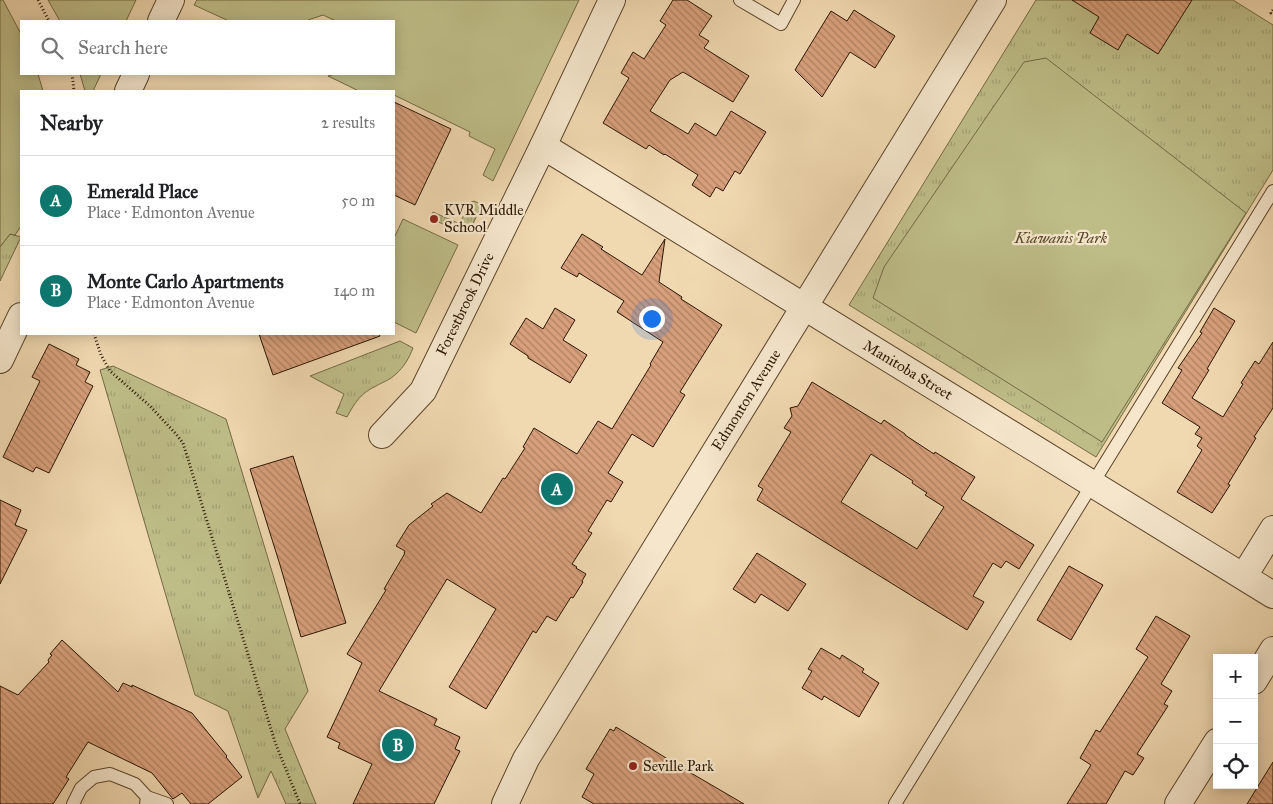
<!DOCTYPE html>
<meta charset="utf-8">
<style>
body{margin:0;font-family:"IM FELL Great Primer",serif;background:#f6f6f6;color:#202124}
.controls{position:absolute;right:15px;bottom:15px;display:grid;overflow:hidden;border-radius:0px;box-shadow:0 2px 12px #0003}
.controls button{width:45px;height:45px;display:grid;place-items:center;padding:0;border:0;border-bottom:1px solid #e0e0e0;background:#fff;color:#202124;font:25px sans-serif}
.you{position:absolute;left:651px;top:318px;width:18px;height:18px;margin:-12px;border:4px solid #fff;border-radius:50%;background:#1a73e8;box-shadow:0 0 0 8px #1a73e833}
.badge{display:grid;place-items:center;width:32px;height:32px;border-radius:50%;background:#0f766e;color:#fff;font-size:16px;font-weight:700}
.pin{position:absolute;translate:-50% -50%;border:2px solid #fff;box-shadow:0 1px 5px #0006}
.list{margin:0;padding:0;list-style:none}
h2{display:flex;justify-content:space-between;align-items:center;height:65px;margin:0;padding:0 20px;font-size:21px}
h2 small{font-size:16px;font-weight:400;color:#757577}
.list li{display:grid;grid-template-columns:32px 1fr auto;gap:15px;align-items:center;box-sizing:border-box;height:90px;padding:0 20px;border-top:1px solid #e0e0e0}
.list b{display:block;font-size:19px;white-space:nowrap}
.list p{margin:0;font-size:16px;white-space:nowrap;color:#757577}
.list em{font-size:16px;font-style:normal;color:#757577}
.icon{flex:none;width:28px;height:28px;fill:none;stroke:currentColor;stroke-width:2;stroke-linecap:round;stroke-linejoin:round}
.map{position:relative;flex:none;width:1273px;height:804px;overflow:hidden}
.search{position:absolute;background:#fff;box-shadow:0 2px 12px #0003;left:20px;top:20px;width:375px;height:55px;display:flex;align-items:center;gap:12px;box-sizing:border-box;padding:0 18px;border-radius:0px;color:#757577;font-size:19px}
.panel{position:absolute;background:#fff;box-shadow:0 2px 12px #0003;left:20px;top:90px;width:375px;height:245px;border-radius:0px}
.map>svg:first-child{display:block}
</style>
<div class="map">
<svg width="1273" height="804" viewBox="0 0 1273 804">
<defs>
<pattern id="grass-tufts" width="24" height="20" patternUnits="userSpaceOnUse" patternTransform="scale(1.25)"><rect width="24" height="20" fill="#bebd88"/><path d="M3 7l-1-3M5 7V3M7 7l1-3M15 17l-1-3M17 17v-4M19 17l1-3" fill="none" stroke="#a3a274"/></pattern>
<pattern id="building-back-hatch" width="6" height="6" patternUnits="userSpaceOnUse" patternTransform="scale(1.25)"><rect width="6" height="6" fill="#d79f7b"/><path d="M-1 5l2 2M0 0l6 6M5-1l2 2" fill="none" stroke="#af8162"/></pattern>
</defs>
<rect width="100%" height="100%" fill="#f0d8b0"/>
<filter id="stains"><feTurbulence type="fractalNoise" baseFrequency=".004" numOctaves="4"/><feColorMatrix values="0 0 0 0 .2 0 0 0 0 .09 0 0 0 0 .02 0 0 0 .5 -.17"/></filter>
<radialGradient id="worn" r=".72"><stop offset=".6" stop-color="#630" stop-opacity="0"/><stop offset="1" stop-color="#630" stop-opacity=".3"/></radialGradient>
<!-- grass -->
<g fill="url(#grass-tufts)" stroke="#746a44">
<path d="M 1036,0 L 1233,0 L 1273,25 L 1273,170 L 1096,457 L 849,305 Z"/>
<path d="M 474,201 L 482,205 L 469,232 L 465,231 L 460,232 L 430,218 L 433,212 L 460,224 L 469,203 Z"/>
<path d="M 10,234 L 21,237 L 0,281 L 0,247 Z"/>
<path d="M 400,341 L 413,348 C 409,358 404,367 396,374 C 390,380 383,382 376,386 C 361,393 355,402 347,417 L 336,413 L 344,394 L 310,376 Z"/>
<path d="M 113,366 L 226,419 L 308,691 L 285,729 L 316,804 L 286,804 L 271,771 L 258,798 L 228,711 L 195,695 L 100,370 Z"/>
</g>
<!-- garden -->
<g fill="#bebd88" stroke="#746a44">
<path d="M 0,0 L 3,0 L 21,34 L 21,74 L 38,74 L 43,91 L 21,91 L 21,226 L 15,235 L 10,234 L 0,247 Z"/>
<path d="M 48,0 L 136,0 L 126,21 L 60,21 Z"/>
<path d="M 197,0 L 579,0 L 493,181 L 483,175 L 495,149 L 469,136 L 470,132 L 394,95 L 394,91 L 359,91 L 328,76 L 335,74 L 394,74 L 394,21 L 336,21 L 323,15 L 308,20 L 307,21 L 229,21 L 194,5 Z"/>
<path d="M 1046,58 L 1246,213 L 1102,442 L 873,298 L 884,267 L 1024,62 Z"/>
<path d="M 80,74 L 101,74 L 93,91 L 85,91 Z"/>
<path d="M 403,219 L 458,245 L 416,333 L 394,322 L 394,238 Z"/>
</g>
<!-- building -->
<g fill="url(#building-back-hatch)" stroke="#2b1600" fill-rule="evenodd">
<path d="M 673,0 L 687,0 L 712,16 L 699,35 L 709,41 L 704,48 L 749,76 L 733,102 L 683,72 L 670,80 L 650,111 L 688,134 L 695,123 L 716,136 L 731,111 L 766,132 L 740,174 L 735,171 L 723,191 L 716,187 L 710,197 L 692,185 L 698,175 L 665,154 L 664,155 L 649,145 L 646,149 L 603,123 L 629,78 L 621,73 L 633,52 L 644,59 L 666,25 L 660,21 Z"/>
<path d="M 1072,0 L 1192,0 L 1158,54 L 1127,34 L 1118,50 L 1090,33 L 1099,17 Z"/>
<path d="M 854,10 L 895,36 L 875,68 L 850,52 L 822,97 L 795,70 L 831,11 L 847,21 Z"/>
<path d="M 394,102 L 451,129 L 415,205 L 394,195 Z"/>
<path d="M 582,234 L 603,247 L 601,249 L 642,275 L 665,239 L 659,282 L 682,297 L 681,299 L 722,325 L 680,392 L 685,395 L 653,447 L 632,434 L 608,473 L 623,482 L 611,502 L 607,500 L 588,531 L 592,533 L 572,564 L 577,567 L 576,568 L 586,574 L 582,581 L 583,582 L 573,598 L 571,597 L 556,621 L 547,616 L 536,633 L 533,631 L 486,709 L 449,687 L 496,609 L 447,579 L 408,643 L 379,691 L 437,719 L 434,725 L 460,737 L 455,749 L 460,751 L 434,804 L 353,804 L 372,764 L 338,748 L 340,743 L 327,737 L 362,663 L 347,654 L 386,590 L 384,589 L 405,553 L 404,553 L 405,551 L 396,546 L 409,525 L 433,506 L 431,504 L 447,493 L 481,513 L 503,478 L 505,479 L 525,448 L 523,447 L 534,428 L 577,454 L 598,421 L 612,429 L 651,365 L 650,364 L 663,342 L 617,312 L 624,301 L 579,273 L 577,277 L 561,268 Z"/>
<path d="M 555,308 L 575,320 L 563,340 L 587,355 L 570,383 L 528,358 L 528,356 L 510,344 L 526,318 L 543,329 Z"/>
<path d="M 1214,308 L 1235,321 L 1207,369 L 1209,370 L 1192,398 L 1223,417 L 1243,384 L 1241,383 L 1255,361 L 1259,364 L 1273,342 L 1273,408 L 1254,437 L 1256,438 L 1228,484 L 1230,485 L 1212,513 L 1177,492 L 1202,450 L 1197,446 L 1202,438 L 1195,434 L 1200,427 L 1162,403 L 1182,370 L 1178,368 L 1202,333 L 1200,332 Z"/>
<path d="M 259,334 L 379,334 L 380,336 L 273,375 Z"/>
<path d="M 49,344 L 79,359 L 76,365 L 90,372 L 85,382 L 93,386 L 49,473 L 36,467 L 33,472 L 3,457 L 40,381 L 32,377 Z"/>
<path d="M 812,382 L 881,424 L 884,420 L 905,434 L 905,435 L 934,454 L 935,452 L 975,477 L 961,499 L 1034,545 L 1019,569 L 1006,561 L 1001,568 L 993,563 L 973,596 L 984,602 L 967,630 L 757,500 L 763,489 L 758,486 L 791,432 L 784,428 L 792,416 L 790,408 L 798,406 ZM 871,454 L 913,481 L 912,483 L 927,493 L 925,495 L 944,507 L 917,549 L 841,502 Z"/>
<path d="M 293,456 L 346,623 L 301,637 L 280,565 L 250,469 Z"/>
<path d="M 0,500 L 21,510 L 15,525 L 27,530 L 0,584 Z"/>
<path d="M 757,553 L 806,584 L 788,611 L 761,594 L 755,603 L 733,589 Z"/>
<path d="M 1069,566 L 1103,585 L 1071,640 L 1037,620 Z"/>
<path d="M 1156,616 L 1190,636 L 1161,684 L 1172,691 L 1164,704 L 1168,706 L 1137,754 L 1144,758 L 1133,775 L 1125,771 L 1106,804 L 1067,804 L 1091,765 L 1080,758 L 1096,730 L 1100,732 L 1148,657 L 1136,649 Z"/>
<path d="M 62,640 L 118,692 L 123,683 L 132,687 L 132,685 L 192,713 L 227,756 L 226,757 L 242,777 L 208,804 L 191,804 L 182,793 L 173,799 L 152,773 L 88,742 L 66,777 L 69,779 L 53,804 L 0,804 L 0,686 L 18,695 L 49,662 L 48,660 L 52,655 L 50,654 Z"/>
<path d="M 821,648 L 840,659 L 842,655 L 864,669 L 862,672 L 879,683 L 859,717 L 824,696 L 822,700 L 802,688 L 812,671 L 808,669 Z"/>
<path d="M 616,727 L 679,766 L 744,804 L 594,804 L 582,797 L 594,774 L 586,769 L 610,729 L 614,731 Z"/>
<path d="M 1273,762 L 1273,804 L 1247,804 Z"/>
</g>
<g fill="none" stroke-linecap="round" stroke-linejoin="round">
<!-- service casing -->
<g stroke="#5c462c" stroke-width="14">
<g id="service">
<path d="M 740,0 L 781,24 L 794,0"/>
<path d="M 147,797 L 167,804"/>
<path d="M 73,804 L 81,788 L 94,777 L 110,774 L 135,784 L 147,797 L 146,804"/>
<path d="M 895,804 L 1273,191"/>
</g>
</g>
<!-- minor casing -->
<g stroke="#5c462c" stroke-width="28">
<g id="minor">
<path d="M 161,21 L 171,0"/>
<path d="M 128,91 L 136,74"/>
<path d="M 543,146 L 1273,595"/>
<path d="M 0,360 L 21,316"/>
<path d="M 382,435 L 423,391 L 543,146 L 612,0"/>
<path d="M 1244,576 L 1273,529"/>
<path d="M 1254,681 L 1273,650"/>
<path d="M 505,804 L 526,759 L 993,0"/>
<path d="M 1178,804 L 1217,742"/>
</g>
</g>
<!-- path -->
<g stroke="#2b1600" stroke-width="3" stroke-dasharray="1 2.5" stroke-linecap="butt">
<path d="M 38,0 L 49,21"/>
<path d="M 1273,10 L 1271,13 L 1273,14"/>
<path d="M 72,74 L 74,91"/>
<path d="M 94,334 L 101,355 L 110,371 L 150,406 L 176,434 L 183,443 L 275,742 L 300,804"/>
</g>
<!-- service -->
<use href="#service" stroke="#f5e6cc" stroke-width="12"/>
<!-- minor -->
<use href="#minor" stroke="#f5e6cc" stroke-width="26"/>
</g>
<!-- markers -->
<g fill="#8f2418" stroke="#f5e6cc" stroke-width="2">
<circle cx="434" cy="219" r="5"/>
<circle cx="633" cy="766" r="5"/>
</g>
<g text-anchor="middle" dominant-baseline="central" stroke-width="4.5" stroke-linejoin="round" paint-order="stroke">
<!-- poi labels -->
<g font-size="15" fill="#2b1600" stroke="#f5e6cc" text-anchor="start">
<text x="444" y="210">KVR Middle<tspan x="444" dy="17">School</tspan></text>
<text x="643" y="766">Seville Park</text>
</g>
<!-- park labels -->
<g font-size="15" font-style="italic" fill="#574829" stroke="#f5e6cc">
<text x="1061" y="238">Kiawanis Park</text>
</g>
<!-- street labels -->
<g font-size="15" fill="#2b1600" stroke="#f5e6cc">
<text transform="translate(465 304) rotate(-64)">Forestbrook Drive</text>
<text transform="translate(908 370) rotate(31)">Manitoba Street</text>
<text transform="translate(746 400) rotate(-58)">Edmonton Avenue</text>
</g>
</g>
<rect width="100%" height="100%" filter="url(#stains)"/>
<rect width="100%" height="100%" fill="url(#worn)"/>
</svg>
<div class="controls">
<button>+</button>
<button>−</button>
<button><svg class="icon" aria-label="locate" viewBox="0 0 24 24"><circle cx="12" cy="12" r="6"/><path d="M12 2v4M12 18v4M2 12h4M18 12h4"/></svg></button>
</div>
<div class="you"></div>
<div class="pin badge" style="left:557px;top:489px">A</div>
<div class="pin badge" style="left:398px;top:745px">B</div>
<div class="search"><svg class="icon" aria-label="search" viewBox="0 0 24 24"><circle cx="10" cy="10" r="6"/><path d="M15 15l6 6"/></svg>Search here</div>
<section class="panel">
<h2>Nearby<small>2 results</small></h2>
<ul class="list">
<li><span class="badge">A</span><div><b>Emerald Place</b><p>Place · Edmonton Avenue</p></div><em>50 m</em></li>
<li><span class="badge">B</span><div><b>Monte Carlo Apartments</b><p>Place · Edmonton Avenue</p></div><em>140 m</em></li>
</ul>
</section>
</div>
